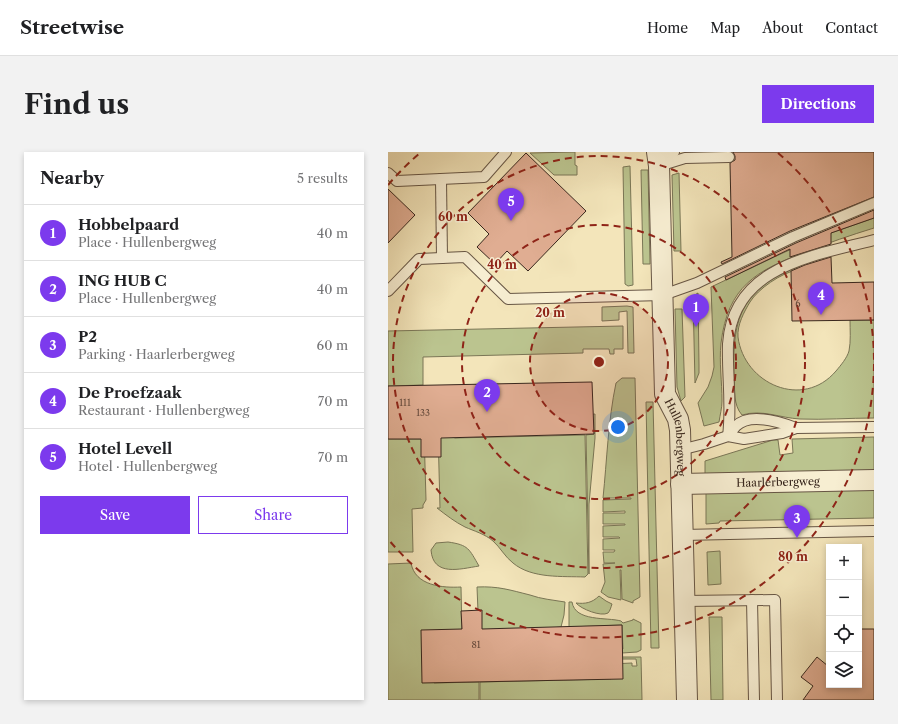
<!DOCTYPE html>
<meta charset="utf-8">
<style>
body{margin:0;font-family:"Libre Caslon Text",serif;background:#f2f2f2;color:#202124}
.controls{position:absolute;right:12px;bottom:12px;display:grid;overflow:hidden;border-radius:0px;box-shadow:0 2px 6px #0003}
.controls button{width:36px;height:36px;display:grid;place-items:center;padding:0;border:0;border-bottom:1px solid #e0e0e0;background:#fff;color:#202124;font:20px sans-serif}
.you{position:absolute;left:230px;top:275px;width:14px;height:14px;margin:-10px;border:3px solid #fff;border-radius:50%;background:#1a73e8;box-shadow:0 0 0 6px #1a73e833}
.badge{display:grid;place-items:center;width:26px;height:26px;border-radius:50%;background:#7c3aed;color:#fff;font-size:13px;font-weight:700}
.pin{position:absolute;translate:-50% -33px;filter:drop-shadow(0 1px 2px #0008)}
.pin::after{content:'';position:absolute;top:21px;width:14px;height:12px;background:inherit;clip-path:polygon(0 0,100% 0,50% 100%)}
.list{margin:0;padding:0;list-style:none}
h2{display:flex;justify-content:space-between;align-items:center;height:52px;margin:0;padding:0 16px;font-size:17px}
h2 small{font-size:13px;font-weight:400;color:#757577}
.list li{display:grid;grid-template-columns:26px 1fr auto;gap:12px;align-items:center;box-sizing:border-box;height:56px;padding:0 16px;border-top:1px solid #e0e0e0}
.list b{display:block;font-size:15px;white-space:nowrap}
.list p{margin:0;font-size:13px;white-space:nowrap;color:#757577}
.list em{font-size:13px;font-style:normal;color:#757577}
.actions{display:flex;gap:8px;padding:12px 16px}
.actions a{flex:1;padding:9px 0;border:1px solid #7c3aed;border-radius:0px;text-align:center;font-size:14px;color:#7c3aed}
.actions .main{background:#7c3aed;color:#fff}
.icon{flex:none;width:22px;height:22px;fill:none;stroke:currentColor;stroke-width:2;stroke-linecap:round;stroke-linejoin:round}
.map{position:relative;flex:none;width:486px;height:548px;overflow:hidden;border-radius:0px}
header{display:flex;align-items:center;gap:24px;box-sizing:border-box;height:56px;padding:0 20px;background:#fff;border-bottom:1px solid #e0e0e0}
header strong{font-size:19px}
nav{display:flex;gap:22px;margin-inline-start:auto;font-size:14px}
.intro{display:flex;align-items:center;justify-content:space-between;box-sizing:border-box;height:96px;padding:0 24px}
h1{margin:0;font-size:28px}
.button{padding:10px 18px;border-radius:0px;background:#7c3aed;color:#fff;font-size:14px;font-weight:700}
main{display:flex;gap:24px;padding:0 24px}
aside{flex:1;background:#fff;border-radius:0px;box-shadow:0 2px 6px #0003}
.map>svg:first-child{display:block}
</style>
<header>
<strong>Streetwise</strong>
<nav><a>Home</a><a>Map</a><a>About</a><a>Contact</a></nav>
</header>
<div class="intro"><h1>Find us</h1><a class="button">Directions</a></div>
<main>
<aside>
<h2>Nearby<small>5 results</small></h2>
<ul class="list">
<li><span class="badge">1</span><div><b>Hobbelpaard</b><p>Place · Hullenbergweg</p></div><em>40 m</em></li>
<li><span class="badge">2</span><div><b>ING HUB C</b><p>Place · Hullenbergweg</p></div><em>40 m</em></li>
<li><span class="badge">3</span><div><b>P2</b><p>Parking · Haarlerbergweg</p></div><em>60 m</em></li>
<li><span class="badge">4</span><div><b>De Proefzaak</b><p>Restaurant · Hullenbergweg</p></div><em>70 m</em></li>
<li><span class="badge">5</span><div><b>Hotel Levell</b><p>Hotel · Hullenbergweg</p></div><em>70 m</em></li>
</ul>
<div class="actions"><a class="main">Save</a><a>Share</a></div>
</aside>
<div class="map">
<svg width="486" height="548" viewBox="0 0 486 548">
<rect width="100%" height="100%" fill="#f3e5ba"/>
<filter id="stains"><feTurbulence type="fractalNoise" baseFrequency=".005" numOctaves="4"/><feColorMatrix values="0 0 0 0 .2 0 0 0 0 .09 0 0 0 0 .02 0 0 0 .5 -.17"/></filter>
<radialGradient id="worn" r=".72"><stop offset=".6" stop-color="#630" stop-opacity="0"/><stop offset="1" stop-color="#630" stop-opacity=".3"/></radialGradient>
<!-- green -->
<g fill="#bbc48f" stroke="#7a7656">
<path d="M 187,0 L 187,13 L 189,14 L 189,23 L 166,23 L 142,1 Z"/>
<path d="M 242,14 L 245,133 L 240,134 L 237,132 L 237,129 L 235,15 Z"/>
<path d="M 253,18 L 260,18 L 262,112 L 255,112 Z"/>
<path d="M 291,21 L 293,99 L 286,99 L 284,23 Z"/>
<path d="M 486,66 L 486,76 C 463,83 440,91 417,100 C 368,119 340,134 333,191 C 331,211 334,229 334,249 C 334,256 332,263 331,270 L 316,274 L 310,251 L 320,235 L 324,224 L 326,215 L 323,135 L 397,100 L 434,84 Z"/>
<path d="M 409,115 L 409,118 C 393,121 370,137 362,150 C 356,160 349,173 350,185 C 356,232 415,258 448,219 C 453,213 459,206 461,199 C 463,189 462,178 462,168 L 486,168 L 486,266 C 461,266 436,268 412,267 C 392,266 374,257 354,263 C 345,253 347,238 346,225 C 344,168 352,138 409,115 Z"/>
<path d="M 310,141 L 311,213 L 311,221 L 307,231 L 305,144 Z"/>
<path d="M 239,154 L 245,155 L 246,201 L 240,201 L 239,159 L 231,160 L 231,168 L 214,169 L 214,155 Z"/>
<path d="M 287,157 L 294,157 L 297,245 L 293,249 L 289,235 Z"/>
<path d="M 235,174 L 235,197 L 226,197 L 226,202 L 222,202 L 221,197 L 195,197 L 195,201 L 35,205 L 35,233 L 0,234 L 0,179 Z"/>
<path d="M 234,226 L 247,226 L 252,445 L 245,449 L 245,451 L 234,447 L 233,418 L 232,418 L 233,448 L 220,445 L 213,440 L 217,430 L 215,412 L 227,411 L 216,411 L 215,400 L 226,400 L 227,398 L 215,398 L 215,387 L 232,386 L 231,385 L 215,385 L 215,374 L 237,373 L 237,372 L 215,372 L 215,361 L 237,361 L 237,359 L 215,360 L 215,348 L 243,347 L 243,346 L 215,346 C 219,308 220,269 228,231 Z"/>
<path d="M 258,250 L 265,250 L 271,496 L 263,496 Z"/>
<path d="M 207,262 L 207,286 L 201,352 L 201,422 L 198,283 L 206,282 L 205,267 L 198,263 Z"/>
<path d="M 36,279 L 38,348 L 35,353 L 35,356 L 24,357 L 25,400 L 0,400 L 0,287 L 32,287 Z"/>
<path d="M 50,279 L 67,286 L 197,283 L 200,422 L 197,425 C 175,424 144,427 125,411 C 117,405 112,395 105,389 C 97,382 86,379 77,375 C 67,370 58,363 49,356 L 52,356 Z"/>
<path d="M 486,285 L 486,319 L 317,322 L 317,309 L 385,288 L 390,288 L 392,303 L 405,301 L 404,287 Z"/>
<path d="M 486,337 L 486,366 L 332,369 L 331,371 L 318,372 L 318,341 Z"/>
<path d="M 60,390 C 81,393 81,397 91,414 C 72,417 45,425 43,398 L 48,391 Z"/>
<path d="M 332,399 L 333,432 L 320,433 L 319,400 Z"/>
<path d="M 23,411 C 27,434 55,436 73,435 L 74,484 L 46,531 L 91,530 L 91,548 L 0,548 L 0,412 Z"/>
<path d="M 89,435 C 110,434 122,438 142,443 C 153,447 165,448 177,450 L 176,463 L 173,475 L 91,484 Z"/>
<path d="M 211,444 L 218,449 L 224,452 C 223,455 222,459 220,461 C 213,465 193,457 188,451 C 197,452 204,451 211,444 Z"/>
<path d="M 181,450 L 184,450 C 187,470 219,465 233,469 L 235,471 L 245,468 L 245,467 L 253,471 L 253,498 L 249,500 L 234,501 L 234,497 L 235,497 L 234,473 L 181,475 Z"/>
<path d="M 321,465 L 334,465 L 335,548 L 323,548 Z"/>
<path d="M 223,505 L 253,505 L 254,548 L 92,548 L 92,530 L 223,527 L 223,512 L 244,511 L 244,514 L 249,514 L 248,507 L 223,507 Z"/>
</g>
<!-- building -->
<g fill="#e0ad92" stroke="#38271e">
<path d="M 345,0 L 486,0 L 486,45 L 402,79 L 334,112 L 333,110 L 344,105 L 342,11 L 347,8 L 347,4 Z"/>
<path d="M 138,1 L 198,59 L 140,119 L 119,99 L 107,112 L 89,95 L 101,82 L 80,61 Z"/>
<path d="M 0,37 L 27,63 L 0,91 Z"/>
<path d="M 486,58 L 486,66 L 443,81 L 443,92 L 402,105 L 402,97 L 338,128 L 337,125 L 408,91 Z"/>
<path d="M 443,105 L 444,131 L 486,130 L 486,168 L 404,169 L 403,119 L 417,113 Z"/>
<path d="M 204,230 L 206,282 L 53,286 L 53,305 L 33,305 L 33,287 L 0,287 L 0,234 Z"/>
<path d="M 94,458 L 94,477 L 234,473 L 235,527 L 34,531 L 33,478 L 74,477 L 73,459 Z"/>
<path d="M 471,477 L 486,477 L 486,548 L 415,548 L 425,534 L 413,525 L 429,505 L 440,514 L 439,478 L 441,478 L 441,533 L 471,533 Z"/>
</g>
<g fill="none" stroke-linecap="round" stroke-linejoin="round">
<!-- lane casing -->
<g stroke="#675645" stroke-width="12">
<g id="lane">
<path d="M 270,5 L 286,0"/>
<path d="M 271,14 L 297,6 L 341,5"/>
<path d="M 0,21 L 9,29 L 96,25 L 118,0"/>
<path d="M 53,27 L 54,106"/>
<path d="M 0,139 L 31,107 L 77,105 L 120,147 L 275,143 L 309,131 L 405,85 L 486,51"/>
<path d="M 340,284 C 344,253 339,223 340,192 C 345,114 425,104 486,88"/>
<path d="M 340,284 C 343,281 345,277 348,274 C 362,260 392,270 408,276"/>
<path d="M 292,298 L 316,292 L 340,284 L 356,287 L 394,281 L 408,276 L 486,275"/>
<path d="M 295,383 L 486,379"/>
<path d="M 364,448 L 366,548"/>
<path d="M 296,449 L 387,448 L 389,548"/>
</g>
</g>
<!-- street casing -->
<g stroke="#675645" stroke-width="22">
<g id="street">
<path id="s1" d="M 269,0 L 271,14 L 277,242 L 290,267 L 292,278 L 299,548"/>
<path id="s2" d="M 293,332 L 486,328"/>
</g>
</g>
<!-- lane -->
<use href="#lane" stroke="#f7eed2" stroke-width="10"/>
<!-- street -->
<use href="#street" stroke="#f7eed2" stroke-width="20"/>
</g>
<!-- distance rings -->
<circle cx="211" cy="210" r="69" fill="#8f2418" fill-opacity=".12"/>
<g fill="none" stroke="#8f2418" stroke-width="2" stroke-dasharray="7 5">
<circle cx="211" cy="210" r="69"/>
<circle cx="211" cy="210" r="137"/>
<circle cx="211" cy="210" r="206"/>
<path d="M486 212A275 275 0 0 1 0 387M0 33A275 275 0 0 1 32 1M390 1A275 275 0 0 1 486 208"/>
</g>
<g text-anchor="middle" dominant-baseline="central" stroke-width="3" stroke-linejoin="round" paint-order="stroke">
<!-- number labels -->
<g font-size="9" fill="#62483b">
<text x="410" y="151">6</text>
<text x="17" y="250">111</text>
<text x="35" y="260">133</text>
<text x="88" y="492">81</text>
</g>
<!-- street labels -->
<g font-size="11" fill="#38271e" stroke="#f7eed2">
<text stroke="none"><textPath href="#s1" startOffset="288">Hullenbergweg</textPath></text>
<text stroke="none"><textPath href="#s2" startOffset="97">Haarlerbergweg</textPath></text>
</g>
</g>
<circle cx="211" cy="210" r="6" fill="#8f2418" stroke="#f7eed2" stroke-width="2"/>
<g font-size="12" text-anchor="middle" font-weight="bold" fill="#8f2418" stroke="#f7eed2" stroke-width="3" stroke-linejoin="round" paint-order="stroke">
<text x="65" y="69">60 m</text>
<text x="114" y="117">40 m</text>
<text x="162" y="165">20 m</text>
<text x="405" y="409">80 m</text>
</g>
<rect width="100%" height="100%" filter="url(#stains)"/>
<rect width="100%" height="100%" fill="url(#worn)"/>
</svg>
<div class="controls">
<button>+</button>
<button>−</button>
<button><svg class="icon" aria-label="locate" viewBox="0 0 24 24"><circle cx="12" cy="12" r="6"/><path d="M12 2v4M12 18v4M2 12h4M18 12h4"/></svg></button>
<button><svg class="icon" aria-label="layers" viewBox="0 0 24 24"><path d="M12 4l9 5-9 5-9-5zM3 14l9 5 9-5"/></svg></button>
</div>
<div class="you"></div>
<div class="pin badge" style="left:308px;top:175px">1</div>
<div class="pin badge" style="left:99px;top:260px">2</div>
<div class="pin badge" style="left:409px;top:386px">3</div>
<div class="pin badge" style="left:433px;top:163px">4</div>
<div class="pin badge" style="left:123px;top:69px">5</div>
</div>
</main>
